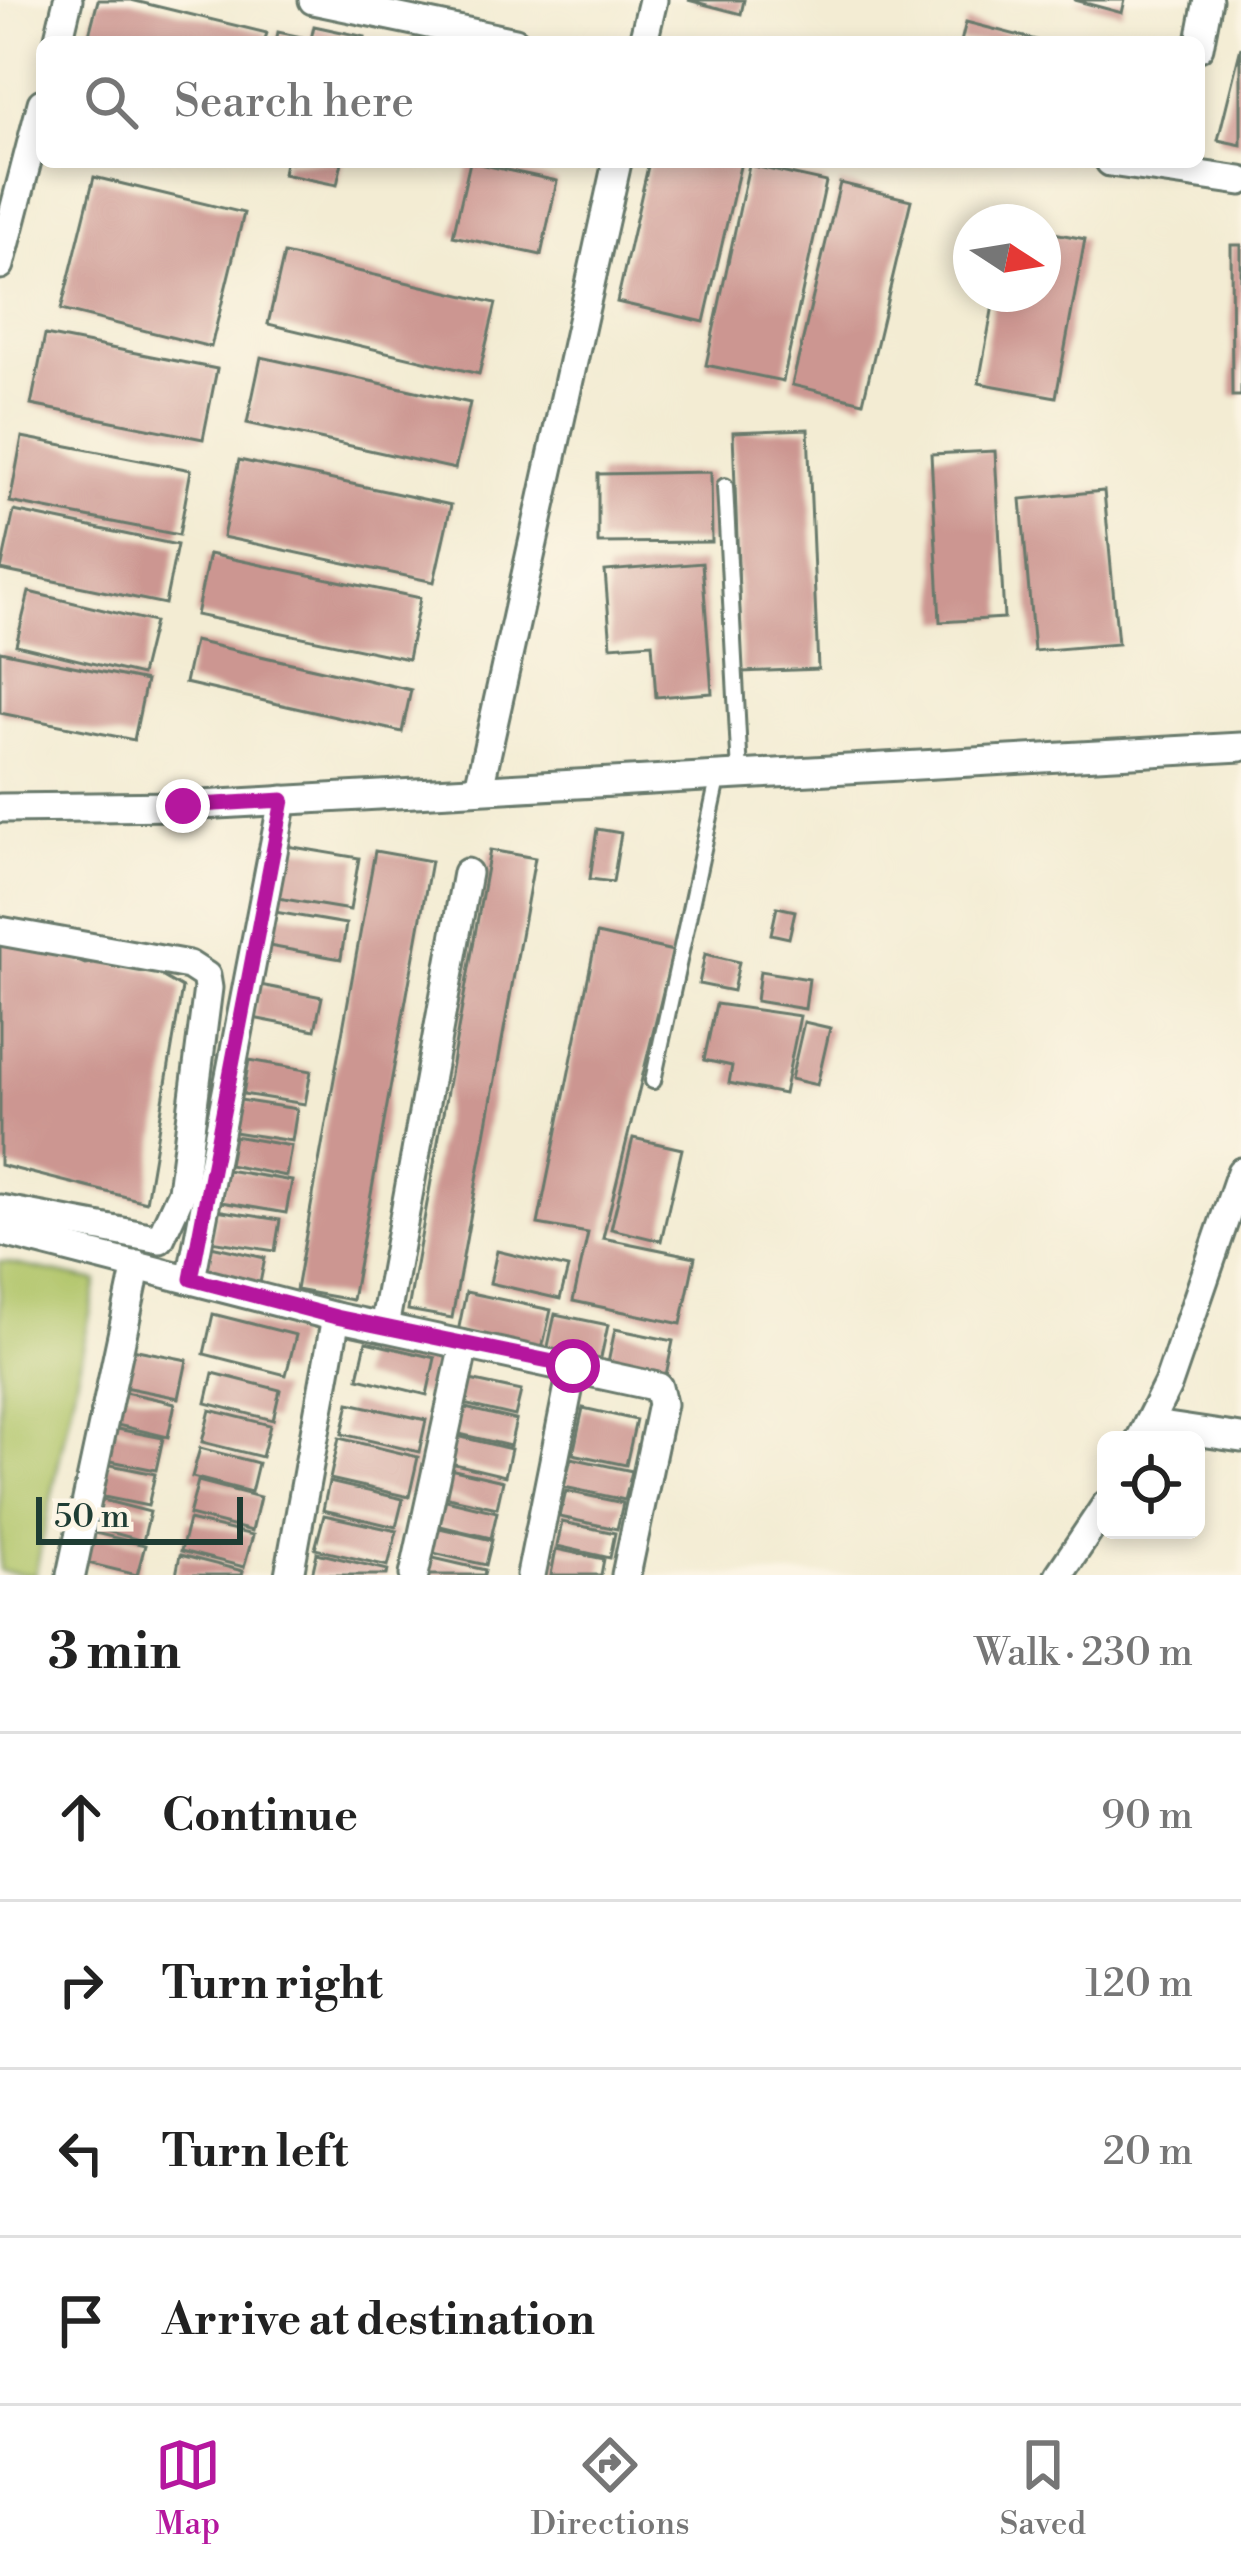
<!DOCTYPE html>
<meta charset="utf-8">
<style>
body{margin:0;font-family:"Libre Bodoni",serif;background:#f6f6f6;color:#222}
.controls{position:absolute;right:36px;bottom:36px;display:grid;overflow:hidden;border-radius:18px;box-shadow:0 6px 18px #0003}
.controls button{width:108px;height:108px;display:grid;place-items:center;padding:0;border:0;border-bottom:3px solid #e0e0e0;background:#fff;color:#222;font:60px sans-serif}
.compass{position:absolute;left:953px;top:204px;width:108px;height:108px;border-radius:50%;background:#fff;box-shadow:0 6px 18px #0003;rotate:102deg}
.scale{position:absolute;left:36px;bottom:30px;width:207px;box-sizing:border-box;padding-left:12px;border:6px solid #1f3d34;border-top:0;font-size:33px;line-height:42px;white-space:nowrap;color:#1f3d34;-webkit-text-stroke:9px #fcf5e5;paint-order:stroke}
.stop{position:absolute;width:36px;height:36px;margin:-27px;border:9px solid #b5179e;border-radius:50%;background:#fff}
.stop.end{background:#b5179e;border-color:#fff;box-shadow:0 3px 12px #0008}
.list{margin:0;padding:0;list-style:none}
h2{display:flex;justify-content:space-between;align-items:center;height:156px;margin:0;padding:0 48px;font-size:51px}
h2 small{font-size:39px;font-weight:400;color:#767676}
.list li{display:grid;grid-template-columns:78px 1fr auto;gap:36px;align-items:center;box-sizing:border-box;height:168px;padding:0 48px;border-top:3px solid #e0e0e0}
.list b{display:block;font-size:45px;white-space:nowrap}
.list em{font-size:39px;font-style:normal;color:#767676}
.icon{flex:none;width:66px;height:66px;fill:none;stroke:currentColor;stroke-width:2;stroke-linecap:round;stroke-linejoin:round}
.map{position:relative;flex:none;width:1241px;height:1575px;overflow:hidden}
.search{position:absolute;background:#fff;box-shadow:0 6px 18px #0003;left:36px;right:36px;top:36px;height:132px;display:flex;align-items:center;gap:30px;box-sizing:border-box;padding:0 42px;border-radius:18px;color:#767676;font-size:45px}
.sheet{height:828px;background:#fff}
nav{display:flex;justify-content:space-around;align-items:center;box-sizing:border-box;height:168px;border-top:3px solid #e0e0e0;background:#fff;font-size:33px;color:#767676}
nav a{display:grid;justify-items:center;gap:6px}
nav .on{color:#b5179e}
.map>svg:first-child{display:block}
</style>
<div class="map">
<svg width="1241" height="1575" viewBox="0 0 1241 1575">
<rect width="100%" height="100%" fill="#fcf5e5"/>
<filter id="ink" filterUnits="userSpaceOnUse"><feTurbulence type="fractalNoise" baseFrequency=".00833" numOctaves="2"/><feDisplacementMap in="SourceGraphic" scale="24" xChannelSelector="R" yChannelSelector="G"/><feConvolveMatrix kernelMatrix="1 2 1 2 8 2 1 2 1" color-interpolation-filters="sRGB"/></filter>
<filter id="wash" filterUnits="userSpaceOnUse"><feTurbulence type="fractalNoise" baseFrequency=".004" numOctaves="4" result="noise"/><feDisplacementMap in="SourceGraphic" scale="48" xChannelSelector="R" yChannelSelector="G"/><feGaussianBlur stdDeviation="2.7" result="paint"/><feColorMatrix in="noise" values="0 0 0 0 0 0 0 0 0 0 0 0 0 0 0 0 0 1.4 0 .05"/><feComposite in="paint" operator="in"/></filter>
<g filter="url(#wash)">
<rect width="100%" height="100%" fill="#f3ecd3"/>
<!-- green -->
<path fill="#b0c569" stroke="#68814e" stroke-width="3" d="M 0,1261 L 97,1281 L 35,1575 L 0,1571 Z"/>
<g id="blocks">
<!-- building -->
<g fill="#cc9691">
<path d="M 98,0 L 131,0 L 267,33 L 264,42 L 87,42 Z"/>
<path d="M 688,0 L 744,0 L 741,14 Z"/>
<path d="M 1074,0 L 1125,0 L 1122,13 Z"/>
<path d="M 966,22 L 1036,40 L 1036,42 L 961,42 Z"/>
<path d="M 314,26 L 365,37 L 364,42 L 276,42 L 278,32 L 311,39 Z"/>
<path d="M 1241,47 L 1241,145 L 1218,140 Z"/>
<path d="M 285,162 L 342,162 L 337,185 L 283,174 Z"/>
<path d="M 470,162 L 557,181 L 541,255 L 453,236 Z"/>
<path d="M 649,162 L 741,162 L 704,322 L 617,302 Z"/>
<path d="M 749,165 L 826,182 L 783,381 L 706,365 Z"/>
<path d="M 94,177 L 244,213 L 211,347 L 61,310 Z"/>
<path d="M 840,183 L 911,200 L 863,402 L 792,385 Z"/>
<path d="M 1043,231 L 1085,239 L 1056,397 L 979,383 L 995,294 L 1043,294 Z"/>
<path d="M 1231,245 L 1241,245 L 1241,396 L 1232,396 Z"/>
<path d="M 284,254 L 496,303 L 479,374 L 268,324 Z"/>
<path d="M 45,335 L 217,369 L 203,439 L 31,405 Z"/>
<path d="M 261,357 L 470,403 L 455,469 L 247,423 Z"/>
<path d="M 808,429 L 818,669 L 742,672 L 733,432 Z"/>
<path d="M 22,437 L 191,470 L 179,535 L 10,502 Z"/>
<path d="M 995,451 L 1004,618 L 940,622 L 931,454 Z"/>
<path d="M 239,460 L 451,505 L 434,582 L 223,537 Z"/>
<path d="M 711,472 L 712,542 L 598,543 L 598,474 Z"/>
<path d="M 1104,491 L 1118,644 L 1034,651 L 1021,499 Z"/>
<path d="M 14,511 L 177,545 L 165,604 L 1,570 Z"/>
<path d="M 209,554 L 420,598 L 408,659 L 196,615 Z"/>
<path d="M 702,563 L 712,693 L 656,697 L 652,643 L 611,646 L 605,571 Z"/>
<path d="M 29,592 L 154,622 L 141,675 L 16,645 Z"/>
<path d="M 194,641 L 411,690 L 402,732 L 185,683 Z"/>
<path d="M 0,651 L 146,681 L 134,740 L 0,713 Z"/>
<path d="M 597,829 L 621,833 L 613,882 L 590,879 Z"/>
<path d="M 287,846 L 359,858 L 350,910 L 278,898 Z"/>
<path d="M 490,850 L 535,858 L 452,1318 L 408,1310 Z"/>
<path d="M 375,851 L 431,861 L 352,1300 L 296,1290 Z"/>
<path d="M 777,907 L 795,911 L 789,938 L 771,934 Z"/>
<path d="M 275,912 L 346,924 L 341,959 L 269,946 Z"/>
<path d="M 597,934 L 673,951 L 603,1238 L 695,1257 L 681,1324 L 573,1301 L 588,1233 L 538,1224 Z"/>
<path d="M 0,941 L 35,944 L 85,964 L 105,961 L 151,970 L 182,988 L 146,1202 L 0,1165 Z"/>
<path d="M 705,954 L 739,962 L 733,991 L 699,984 Z"/>
<path d="M 760,971 L 809,979 L 805,1009 L 756,1001 Z"/>
<path d="M 260,985 L 322,997 L 315,1030 L 253,1018 Z"/>
<path d="M 716,1004 L 800,1016 L 784,1094 L 729,1083 L 732,1066 L 704,1060 Z"/>
<path d="M 804,1022 L 830,1028 L 817,1085 L 791,1079 Z"/>
<path d="M 249,1060 L 311,1071 L 305,1104 L 243,1094 Z"/>
<path d="M 240,1100 L 297,1109 L 292,1141 L 234,1132 Z"/>
<path d="M 234,1136 L 291,1146 L 286,1176 L 229,1165 Z"/>
<path d="M 633,1138 L 682,1149 L 661,1241 L 611,1229 Z"/>
<path d="M 227,1170 L 292,1181 L 286,1213 L 221,1202 Z"/>
<path d="M 216,1210 L 280,1220 L 275,1251 L 211,1241 Z"/>
<path d="M 211,1246 L 265,1258 L 258,1293 L 203,1279 Z"/>
<path d="M 497,1251 L 568,1268 L 560,1299 L 490,1283 Z"/>
<path d="M 466,1292 L 551,1310 L 542,1349 L 458,1332 Z"/>
<path d="M 213,1314 L 296,1335 L 286,1375 L 204,1354 Z"/>
<path d="M 555,1314 L 608,1325 L 600,1362 L 547,1351 Z"/>
<path d="M 615,1329 L 673,1341 L 665,1380 L 607,1368 Z"/>
<path d="M 366,1342 L 435,1358 L 427,1395 L 358,1378 Z"/>
<path d="M 127,1348 L 187,1360 L 179,1398 L 119,1386 Z"/>
<path d="M 213,1373 L 280,1390 L 273,1420 L 206,1403 Z"/>
<path d="M 461,1378 L 521,1391 L 515,1416 L 455,1402 Z"/>
<path d="M 120,1391 L 175,1403 L 168,1437 L 113,1424 Z"/>
<path d="M 349,1403 L 426,1420 L 419,1452 L 342,1434 Z"/>
<path d="M 457,1406 L 516,1420 L 510,1446 L 451,1432 Z"/>
<path d="M 583,1408 L 636,1420 L 626,1465 L 573,1454 Z"/>
<path d="M 210,1410 L 270,1425 L 262,1457 L 202,1442 Z"/>
<path d="M 107,1427 L 163,1438 L 156,1470 L 101,1459 Z"/>
<path d="M 453,1435 L 511,1449 L 505,1476 L 446,1462 Z"/>
<path d="M 339,1438 L 418,1457 L 409,1497 L 330,1479 Z"/>
<path d="M 200,1448 L 258,1463 L 251,1492 L 192,1477 Z"/>
<path d="M 571,1458 L 632,1471 L 625,1500 L 564,1487 Z"/>
<path d="M 106,1464 L 155,1474 L 148,1506 L 99,1496 Z"/>
<path d="M 445,1468 L 503,1481 L 497,1508 L 439,1495 Z"/>
<path d="M 198,1481 L 260,1497 L 252,1531 L 189,1515 Z"/>
<path d="M 329,1482 L 403,1499 L 396,1527 L 323,1510 Z"/>
<path d="M 566,1491 L 623,1503 L 617,1529 L 560,1517 Z"/>
<path d="M 95,1498 L 150,1512 L 143,1541 L 88,1526 Z"/>
<path d="M 442,1499 L 497,1512 L 491,1538 L 436,1525 Z"/>
<path d="M 324,1515 L 397,1531 L 388,1566 L 315,1549 Z"/>
<path d="M 189,1520 L 253,1535 L 244,1567 L 181,1551 Z"/>
<path d="M 562,1522 L 615,1533 L 610,1558 L 557,1546 Z"/>
<path d="M 435,1527 L 492,1540 L 486,1565 L 429,1552 Z"/>
<path d="M 83,1530 L 145,1545 L 137,1575 L 75,1560 Z"/>
<path d="M 556,1549 L 604,1559 L 601,1575 L 551,1575 Z"/>
<path d="M 317,1553 L 388,1570 L 387,1575 L 312,1575 Z"/>
<path d="M 180,1555 L 243,1571 L 242,1575 L 176,1575 Z"/>
<path d="M 429,1557 L 485,1570 L 484,1575 L 424,1575 Z"/>
</g>
</g>
</g>
<g filter="url(#ink)">
<use href="#blocks" fill-opacity="0" stroke="#697a6c" stroke-width="3"/>
<g fill="none" stroke-linecap="round" stroke-linejoin="round">
<!-- service casing -->
<g stroke="#697a6c" stroke-width="20">
<g id="service">
<path d="M 725,486 L 740,774"/>
<path d="M 653,1081 L 719,775"/>
</g>
</g>
<!-- minor casing -->
<g stroke="#697a6c" stroke-width="33">
<g id="minor">
<path d="M 313,0 L 515,42"/>
<path d="M 58,42 L 68,0"/>
<path d="M 643,42 L 653,0"/>
<path d="M 1199,47 L 1208,0"/>
<path d="M 1110,162 L 1241,181"/>
<path d="M 0,265 L 42,103"/>
<path d="M 479,788 L 617,162"/>
<path d="M 0,808 L 183,806 L 1241,747"/>
<path d="M 0,931 L 189,965 L 206,976 L 208,988 L 182,1191 L 160,1239 L 0,1209"/>
<path d="M 0,1231 L 336,1317 L 658,1387 L 662,1404 L 626,1575"/>
<path d="M 191,1279 L 283,800"/>
<path d="M 384,1327 L 467,873"/>
<path d="M 1148,1424 L 1241,1438"/>
<path d="M 1140,1440 L 1168,1384 L 1241,1172"/>
<path d="M 71,1575 L 137,1265"/>
<path d="M 289,1575 L 336,1317"/>
<path d="M 414,1575 L 464,1345"/>
<path d="M 531,1575 L 573,1366"/>
<path d="M 1059,1575 L 1106,1505"/>
</g>
</g>
<!-- service -->
<use href="#service" stroke="#fff" stroke-width="14"/>
<!-- minor -->
<use href="#minor" stroke="#fff" stroke-width="27"/>
</g>
</g>
<g fill="none" stroke-linecap="round" stroke-linejoin="round" filter="url(#ink)">
<!-- route -->
<path stroke="#b5179e" stroke-width="15" d="M 183,806 L 283,800 L 191,1279 L 336,1317 L 573,1366"/>
</g>
</svg>
<div class="controls">
<button><svg class="icon" aria-label="locate" viewBox="0 0 24 24"><circle cx="12" cy="12" r="6"/><path d="M12 2v4M12 18v4M2 12h4M18 12h4"/></svg></button>
</div>
<svg class="compass" viewBox="-18 -18 36 36"><path d="M0-13l5 13h-10z" fill="#e53935"/><path d="M0 13l5-13h-10z" fill="#767676"/></svg>
<div class="scale">50 m</div>
<div class="stop" style="left:573px;top:1366px"></div>
<div class="stop end" style="left:183px;top:806px"></div>
<div class="search"><svg class="icon" aria-label="search" viewBox="0 0 24 24"><circle cx="10" cy="10" r="6"/><path d="M15 15l6 6"/></svg>Search here</div>
</div>
<section class="sheet">
<h2>3 min<small>Walk · 230 m</small></h2>
<ul class="list">
<li><svg class="icon" aria-label="ahead" viewBox="0 0 24 24"><path d="M12 20V5M6 11l6-6 6 6"/></svg><div><b>Continue</b></div><em>90 m</em></li>
<li><svg class="icon" aria-label="right" viewBox="0 0 24 24"><path d="M7 20v-9h11M14 6l5 5-5 5"/></svg><div><b>Turn right</b></div><em>120 m</em></li>
<li><svg class="icon" aria-label="left" viewBox="0 0 24 24"><path d="M17 20v-9H6M10 6l-5 5 5 5"/></svg><div><b>Turn left</b></div><em>20 m</em></li>
<li><svg class="icon" aria-label="arrive" viewBox="0 0 24 24"><path d="M6 21V4h12l-3 4 3 4H6"/></svg><div><b>Arrive at destination</b></div></li>
</ul>
</section>
<nav>
<a class="on"><svg class="icon" aria-label="map" viewBox="0 0 24 24"><path d="M3 6l6-2 6 2 6-2v14l-6 2-6-2-6 2zM9 4v14M15 6v14"/></svg>Map</a>
<a><svg class="icon" aria-label="directions" viewBox="0 0 24 24"><path d="M12 3l9 9-9 9-9-9zM9 14v-3h6M13 9l2 2-2 2"/></svg>Directions</a>
<a><svg class="icon" aria-label="saved" viewBox="0 0 24 24"><path d="M7 4h10v16l-5-4-5 4z"/></svg>Saved</a>
</nav>
